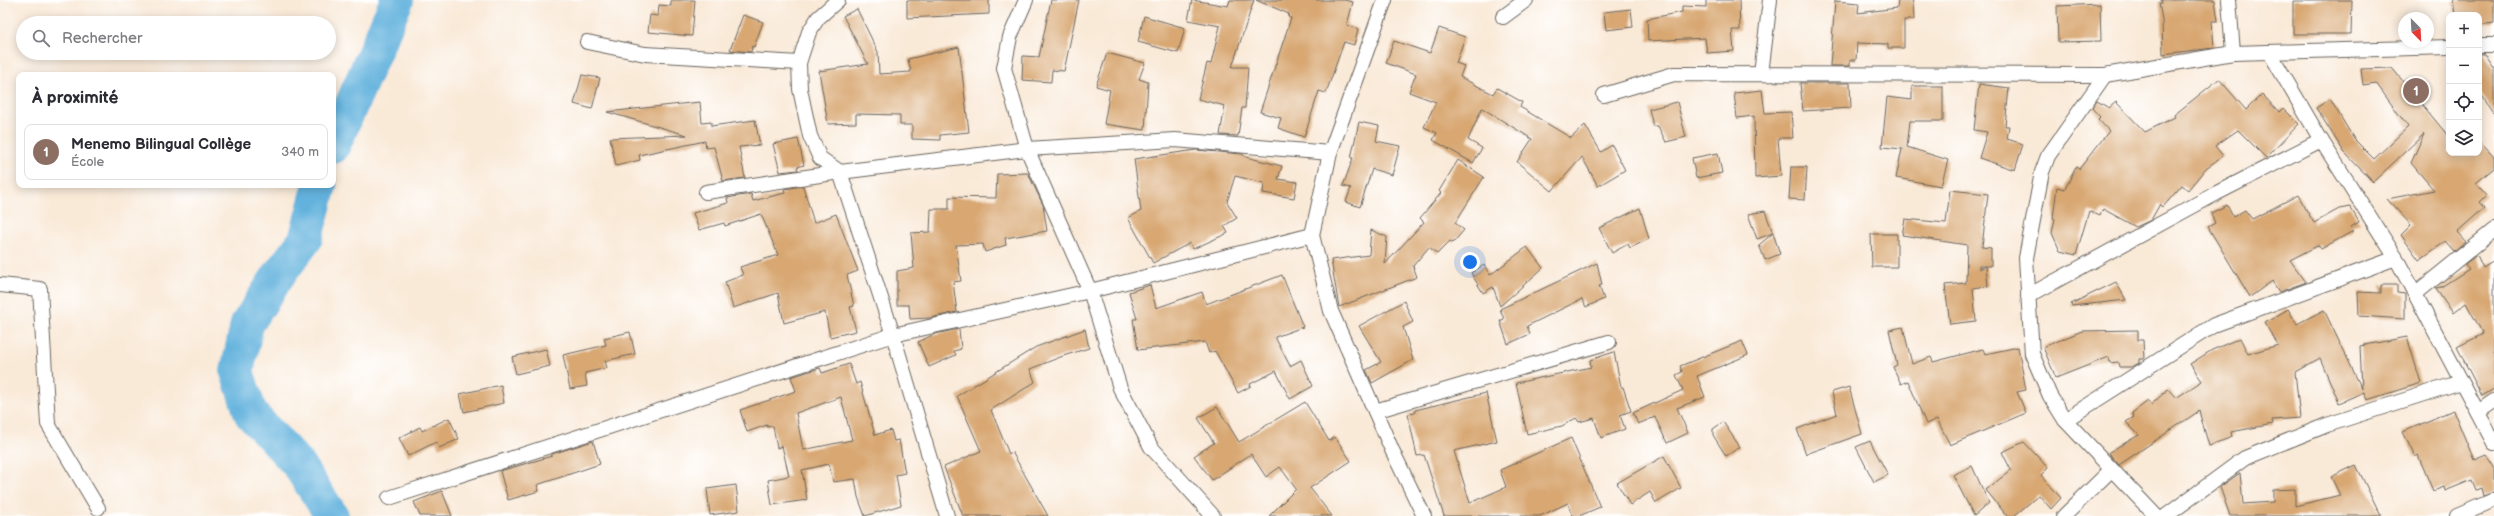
<!DOCTYPE html>
<html lang="fr">
<meta charset="utf-8">
<style>
body{margin:0;font-family:"Balsamiq Sans",sans-serif;background:#f2f2f3;color:#2b2b33}
.controls{position:absolute;right:12px;top:12px;display:grid;overflow:hidden;border-radius:8px;box-shadow:0 2px 10px #0003}
.controls button{width:36px;height:36px;display:grid;place-items:center;padding:0;border:0;border-bottom:1px solid #e1e1e2;background:#fff;color:#2b2b33;font:20px sans-serif}
.compass{position:absolute;left:2398px;top:12px;width:36px;height:36px;border-radius:50%;background:#fff;box-shadow:0 2px 10px #0003;rotate:156deg}
.you{position:absolute;left:1470px;top:262px;width:14px;height:14px;margin:-10px;border:3px solid #fff;border-radius:50%;background:#1a73e8;box-shadow:0 0 0 6px #1a73e833}
.badge{display:grid;place-items:center;width:26px;height:26px;border-radius:50%;background:#0f766e;color:#fff;font-size:13px;font-weight:700}
.pin{position:absolute;translate:-50% -50%;border:2px solid #fff;box-shadow:0 1px 4px #0006}
.list{margin:0;padding:0;list-style:none}
h2{display:flex;justify-content:space-between;align-items:center;height:52px;margin:0;padding:0 16px;font-size:17px}
h2 small{font-size:13px;font-weight:400;color:#7c7c81}
.list li{display:grid;grid-template-columns:26px 1fr auto;gap:12px;align-items:center;box-sizing:border-box;height:56px;margin:0 8px 8px;padding:0 8px;border:1px solid #e1e1e2;border-radius:8px}
.list b{display:block;font-size:15px;white-space:nowrap}
.list p{margin:0;font-size:13px;white-space:nowrap;color:#7c7c81}
.list em{font-size:13px;font-style:normal;color:#7c7c81}
.icon{flex:none;width:22px;height:22px;fill:none;stroke:currentColor;stroke-width:2;stroke-linecap:round;stroke-linejoin:round}
.map{position:relative;flex:none;width:2494px;height:516px;overflow:hidden}
.search{position:absolute;background:#fff;box-shadow:0 2px 10px #0003;left:16px;top:16px;width:320px;height:44px;display:flex;align-items:center;gap:10px;box-sizing:border-box;padding:0 14px;border-radius:22px;color:#7c7c81;font-size:15px}
.panel{position:absolute;background:#fff;box-shadow:0 2px 10px #0003;left:16px;top:72px;width:320px;height:116px;border-radius:8px}
.map>svg:first-child{display:block}
</style>
<div class="map">
<svg width="2494" height="516" viewBox="0 0 2494 516">
<rect width="100%" height="100%" fill="#fff"/>
<filter id="ink" filterUnits="userSpaceOnUse"><feTurbulence type="fractalNoise" baseFrequency=".025" numOctaves="2"/><feDisplacementMap in="SourceGraphic" scale="8" xChannelSelector="R" yChannelSelector="G"/><feConvolveMatrix kernelMatrix="1 2 1 2 8 2 1 2 1" color-interpolation-filters="sRGB"/></filter>
<filter id="wash" filterUnits="userSpaceOnUse"><feTurbulence type="fractalNoise" baseFrequency=".012" numOctaves="4" result="noise"/><feDisplacementMap in="SourceGraphic" scale="16" xChannelSelector="R" yChannelSelector="G"/><feGaussianBlur stdDeviation="0.9" result="paint"/><feColorMatrix in="noise" values="0 0 0 0 0 0 0 0 0 0 0 0 0 0 0 0 0 1.4 0 .05"/><feComposite in="paint" operator="in"/></filter>
<g filter="url(#wash)">
<rect width="100%" height="100%" fill="#f9e9d7"/>
<g fill="none" stroke-linecap="round" stroke-linejoin="round">
<!-- river -->
<g stroke="#63b2dd" stroke-width="34">
<path d="M 333,147 L 397,0"/>
<path d="M 320,185 L 305,240 L 280,273 L 247,324 L 237,372 L 251,414 L 297,463 L 332,516"/>
</g>
</g>
<g id="blocks">
<!-- building -->
<g fill="#d8a772" fill-rule="evenodd">
<path d="M 671,0 L 695,0 L 692,36 L 648,32 L 650,15 L 658,16 L 659,5 L 671,6 Z"/>
<path d="M 907,0 L 989,0 L 989,14 L 907,18 Z"/>
<path d="M 1051,0 L 1079,0 L 1064,71 L 1052,70 L 1051,82 L 1022,80 L 1023,56 L 1039,57 Z"/>
<path d="M 1192,0 L 1228,6 L 1230,0 L 1254,0 L 1232,67 L 1248,67 L 1245,108 L 1242,108 L 1238,136 L 1220,135 L 1225,106 L 1198,99 L 1207,63 L 1211,64 L 1220,26 L 1188,20 Z"/>
<path d="M 1256,0 L 1344,0 L 1353,2 L 1347,25 L 1358,29 L 1354,45 L 1344,42 L 1326,93 L 1319,91 L 1304,137 L 1278,128 L 1281,118 L 1260,112 L 1291,18 L 1288,17 L 1289,14 Z"/>
<path d="M 1706,0 L 1739,0 L 1740,30 L 1732,30 L 1734,51 L 1707,53 L 1705,38 L 1648,41 L 1647,19 L 1682,12 L 1682,6 L 1706,7 Z"/>
<path d="M 1898,0 L 1912,0 L 1913,3 L 1914,20 L 1904,20 L 1904,48 L 1888,48 L 1888,44 L 1857,43 L 1856,60 L 1850,60 L 1850,66 L 1830,66 L 1835,1 L 1859,3 L 1858,13 L 1897,8 Z"/>
<path d="M 2161,0 L 2215,0 L 2218,21 L 2212,21 L 2214,48 L 2163,54 L 2162,20 L 2159,3 L 2162,3 Z"/>
<path d="M 2293,0 L 2352,0 L 2351,34 L 2293,34 Z"/>
<path d="M 2453,0 L 2494,0 L 2494,23 L 2479,25 L 2479,15 L 2455,15 Z"/>
<path d="M 2100,4 L 2101,41 L 2058,42 L 2057,6 Z"/>
<path d="M 857,9 L 878,52 L 879,74 L 911,72 L 908,59 L 959,47 L 969,132 L 940,135 L 940,140 L 912,139 L 912,125 L 900,125 L 900,115 L 856,114 L 856,123 L 828,124 L 819,71 L 868,64 L 843,16 Z"/>
<path d="M 1631,9 L 1633,27 L 1606,30 L 1604,12 Z"/>
<path d="M 743,15 L 763,22 L 754,47 L 752,46 L 751,52 L 730,50 Z"/>
<path d="M 1144,16 L 1185,28 L 1178,53 L 1138,42 Z"/>
<path d="M 1439,28 L 1465,37 L 1456,63 L 1464,66 L 1460,77 L 1493,94 L 1497,88 L 1522,102 L 1520,107 L 1571,138 L 1585,125 L 1601,152 L 1612,145 L 1625,170 L 1598,186 L 1582,157 L 1552,191 L 1517,162 L 1532,139 L 1482,108 L 1468,140 L 1482,148 L 1473,163 L 1433,140 L 1437,133 L 1424,127 L 1436,102 L 1409,92 L 1416,74 L 1386,63 L 1394,41 L 1430,53 Z"/>
<path d="M 1107,53 L 1145,63 L 1139,79 L 1148,82 L 1145,130 L 1104,124 L 1110,90 L 1096,86 Z"/>
<path d="M 2479,54 L 2484,54 L 2494,68 L 2494,114 L 2479,91 Z"/>
<path d="M 2392,68 L 2449,137 L 2449,153 L 2479,153 L 2479,141 L 2494,157 L 2494,168 L 2476,183 L 2486,195 L 2479,202 L 2484,208 L 2457,232 L 2466,242 L 2454,252 L 2445,242 L 2419,260 L 2401,235 L 2411,225 L 2387,199 L 2434,190 L 2411,163 L 2424,134 L 2373,182 L 2344,152 L 2316,108 L 2330,99 L 2354,139 L 2374,159 L 2408,127 L 2376,83 L 2363,85 L 2361,69 Z"/>
<path d="M 582,75 L 600,78 L 592,109 L 574,104 Z"/>
<path d="M 2219,79 L 2246,110 L 2262,94 L 2279,112 L 2283,108 L 2299,124 L 2266,158 L 2238,130 L 2215,146 L 2223,156 L 2206,168 L 2188,190 L 2182,185 L 2163,207 L 2160,204 L 2151,220 L 2136,227 L 2103,209 L 2100,216 L 2089,211 L 2076,255 L 2060,251 L 2052,233 L 2055,219 L 2053,218 L 2057,187 L 2065,189 L 2076,167 L 2079,169 L 2109,131 L 2098,119 L 2100,117 L 2092,108 L 2097,101 L 2109,108 L 2116,102 L 2145,132 L 2175,117 L 2174,115 Z"/>
<path d="M 1800,83 L 1850,83 L 1851,108 L 1803,111 Z"/>
<path d="M 1979,84 L 2009,88 L 2005,126 L 2009,126 L 2007,139 L 2023,144 L 2015,170 L 1979,158 L 1987,132 L 1974,130 Z"/>
<path d="M 1912,86 L 1943,86 L 1943,121 L 1910,121 L 1907,147 L 1948,160 L 1941,186 L 1896,178 L 1902,149 L 1882,147 L 1887,97 L 1912,100 Z"/>
<path d="M 1762,90 L 1765,113 L 1791,112 L 1793,138 L 1778,138 L 1781,176 L 1755,178 L 1754,116 L 1737,118 L 1734,93 Z"/>
<path d="M 700,102 L 702,123 L 711,122 L 711,126 L 755,120 L 760,145 L 739,147 L 745,178 L 723,181 L 714,147 L 706,148 L 705,141 L 639,155 L 640,160 L 616,166 L 610,138 L 687,135 L 607,112 Z"/>
<path d="M 1677,102 L 1686,137 L 1666,142 L 1658,126 L 1653,126 L 1649,109 Z"/>
<path d="M 1359,122 L 1379,126 L 1376,141 L 1400,146 L 1392,175 L 1372,169 L 1360,207 L 1346,202 L 1351,188 L 1343,186 L 1353,158 L 1351,158 Z"/>
<path d="M 798,139 L 804,165 L 797,167 L 798,170 L 780,172 L 773,144 Z"/>
<path d="M 1196,150 L 1242,154 L 1246,157 L 1282,166 L 1278,179 L 1297,182 L 1294,198 L 1263,193 L 1264,183 L 1235,176 L 1227,202 L 1237,218 L 1224,226 L 1228,233 L 1193,249 L 1190,243 L 1153,263 L 1128,218 L 1141,211 L 1134,159 Z"/>
<path d="M 1718,153 L 1722,173 L 1696,178 L 1692,158 Z"/>
<path d="M 1458,160 L 1484,177 L 1455,223 L 1464,230 L 1453,243 L 1450,241 L 1437,254 L 1429,247 L 1413,266 L 1417,277 L 1339,307 L 1331,260 L 1369,255 L 1371,230 L 1387,237 L 1385,264 L 1424,222 L 1420,218 L 1441,193 L 1439,191 Z"/>
<path d="M 1791,167 L 1807,167 L 1805,200 L 1789,199 Z"/>
<path d="M 1028,173 L 1043,205 L 1047,231 L 1005,238 L 1006,245 L 985,252 L 983,244 L 956,245 L 961,281 L 953,282 L 957,312 L 930,318 L 910,319 L 909,305 L 897,305 L 897,271 L 914,268 L 911,233 L 930,232 L 931,209 L 949,209 L 949,197 L 996,198 L 997,174 Z"/>
<path d="M 803,186 L 814,223 L 836,214 L 858,271 L 847,275 L 854,306 L 850,307 L 856,331 L 830,337 L 825,312 L 784,323 L 778,293 L 733,308 L 725,282 L 743,275 L 740,267 L 778,255 L 761,214 L 725,226 L 724,223 L 699,230 L 693,213 L 728,203 L 727,198 L 751,194 L 753,201 L 785,193 L 784,189 Z"/>
<path d="M 1950,190 L 1988,194 L 1982,247 L 1991,248 L 1991,266 L 1979,266 L 1979,269 L 1986,266 L 1988,286 L 1973,288 L 1976,321 L 1950,324 L 1945,285 L 1966,283 L 1967,245 L 1902,235 L 1905,219 L 1946,223 Z"/>
<path d="M 2298,195 L 2314,223 L 2339,209 L 2350,207 L 2359,222 L 2351,227 L 2353,231 L 2321,249 L 2319,245 L 2290,260 L 2306,282 L 2279,292 L 2272,281 L 2250,297 L 2208,227 L 2215,223 L 2211,213 L 2227,205 L 2233,217 L 2245,210 L 2252,219 Z"/>
<path d="M 1640,208 L 1649,239 L 1630,248 L 1628,244 L 1612,253 L 1599,228 Z"/>
<path d="M 1765,211 L 1773,233 L 1757,239 L 1748,214 Z"/>
<path d="M 1773,233 L 1780,254 L 1765,260 L 1759,245 Z"/>
<path d="M 1871,234 L 1897,234 L 1897,267 L 1872,267 Z"/>
<path d="M 1527,247 L 1543,268 L 1500,306 L 1493,287 L 1483,293 L 1471,273 L 1484,265 L 1490,275 Z"/>
<path d="M 2477,255 L 2483,268 L 2494,261 L 2494,389 L 2482,396 L 2457,347 L 2483,334 L 2466,303 L 2453,313 L 2436,288 L 2441,287 L 2469,269 L 2465,264 Z"/>
<path d="M 1597,263 L 1602,285 L 1599,286 L 1604,299 L 1586,307 L 1582,299 L 1527,326 L 1530,334 L 1508,344 L 1500,321 L 1504,319 L 1500,309 Z"/>
<path d="M 1282,275 L 1303,327 L 1275,337 L 1290,366 L 1301,360 L 1313,386 L 1290,399 L 1276,371 L 1250,384 L 1251,386 L 1238,393 L 1215,351 L 1209,353 L 1205,342 L 1138,350 L 1133,319 L 1137,319 L 1129,292 L 1150,285 L 1156,308 L 1202,292 L 1206,304 Z"/>
<path d="M 2116,282 L 2126,300 L 2072,306 L 2071,304 Z"/>
<path d="M 2381,285 L 2397,285 L 2397,293 L 2405,294 L 2405,319 L 2359,316 L 2358,292 L 2381,293 Z"/>
<path d="M 1404,301 L 1413,322 L 1403,327 L 1413,360 L 1372,383 L 1366,370 L 1381,362 L 1359,326 Z"/>
<path d="M 2288,309 L 2297,324 L 2324,310 L 2362,389 L 2360,346 L 2407,337 L 2421,383 L 2367,400 L 2364,392 L 2339,403 L 2320,358 L 2295,372 L 2300,418 L 2272,420 L 2273,424 L 2231,432 L 2232,437 L 2209,446 L 2199,411 L 2119,465 L 2111,456 L 2109,452 L 2139,435 L 2126,422 L 2134,417 L 2132,413 L 2148,401 L 2151,405 L 2168,389 L 2176,398 L 2202,381 L 2190,364 L 2212,350 L 2240,338 L 2248,354 L 2278,345 L 2265,323 Z"/>
<path d="M 1903,327 L 1912,364 L 1931,357 L 1933,362 L 1983,349 L 1985,354 L 2018,347 L 2026,390 L 2017,392 L 2026,413 L 1950,445 L 1937,419 L 1926,424 L 1908,381 L 1901,384 L 1893,367 L 1897,365 L 1889,330 Z"/>
<path d="M 959,329 L 961,349 L 954,351 L 956,355 L 929,367 L 918,342 L 935,334 Z"/>
<path d="M 1085,329 L 1089,348 L 1063,356 L 1030,369 L 1035,382 L 991,410 L 1009,454 L 1012,452 L 1048,516 L 963,516 L 944,467 L 981,451 L 957,396 L 1036,347 Z"/>
<path d="M 2138,330 L 2138,340 L 2143,340 L 2144,359 L 2139,359 L 2139,363 L 2132,367 L 2119,367 L 2118,362 L 2110,363 L 2109,357 L 2056,378 L 2043,347 L 2082,331 Z"/>
<path d="M 630,332 L 635,354 L 605,361 L 607,368 L 585,373 L 587,386 L 570,389 L 563,355 L 606,345 L 604,338 Z"/>
<path d="M 1742,341 L 1748,355 L 1697,376 L 1705,397 L 1677,408 L 1688,433 L 1667,443 L 1655,417 L 1638,424 L 1633,413 L 1683,390 L 1676,375 L 1682,372 L 1680,366 Z"/>
<path d="M 546,349 L 550,366 L 516,374 L 512,357 Z"/>
<path d="M 1614,352 L 1621,387 L 1623,387 L 1631,411 L 1620,415 L 1625,429 L 1601,438 L 1594,418 L 1579,422 L 1576,418 L 1562,426 L 1527,434 L 1516,383 L 1591,367 L 1590,360 Z"/>
<path d="M 849,364 L 856,384 L 860,382 L 875,435 L 891,430 L 894,441 L 899,440 L 905,473 L 896,475 L 901,505 L 865,516 L 858,497 L 855,479 L 833,482 L 829,464 L 802,470 L 807,500 L 772,505 L 768,480 L 789,476 L 782,446 L 777,448 L 773,426 L 767,427 L 767,425 L 747,432 L 740,410 L 796,391 L 791,377 L 820,368 L 822,373 ZM 841,397 L 852,440 L 803,450 L 796,413 Z"/>
<path d="M 501,385 L 504,403 L 464,412 L 460,394 Z"/>
<path d="M 1849,387 L 1862,434 L 1806,454 L 1797,429 L 1837,414 L 1832,392 Z"/>
<path d="M 1486,393 L 1497,441 L 1454,451 L 1470,503 L 1506,487 L 1500,470 L 1571,438 L 1600,507 L 1579,516 L 1573,516 L 1568,503 L 1540,516 L 1444,516 L 1424,455 L 1417,456 L 1408,414 L 1415,413 L 1415,410 Z"/>
<path d="M 1305,402 L 1329,441 L 1335,437 L 1351,461 L 1310,488 L 1332,516 L 1269,516 L 1296,489 L 1280,467 L 1266,477 L 1251,454 L 1212,480 L 1194,456 L 1214,443 L 1198,418 L 1217,407 L 1239,442 Z"/>
<path d="M 2453,410 L 2474,460 L 2486,455 L 2494,467 L 2494,492 L 2483,496 L 2481,488 L 2476,490 L 2472,480 L 2445,491 L 2444,487 L 2433,491 L 2418,455 L 2415,457 L 2403,432 Z"/>
<path d="M 449,418 L 459,439 L 439,448 L 436,442 L 408,456 L 399,438 L 420,427 L 422,431 Z"/>
<path d="M 1723,422 L 1740,447 L 1726,456 L 1713,435 L 1713,429 Z"/>
<path d="M 593,441 L 600,464 L 537,485 L 539,491 L 508,500 L 500,471 L 552,456 L 552,454 Z"/>
<path d="M 1870,441 L 1888,475 L 1874,482 L 1856,447 Z"/>
<path d="M 2024,442 L 2048,468 L 2041,475 L 2061,498 L 2051,509 L 2039,495 L 2014,516 L 2007,516 L 1986,490 L 2011,470 L 2002,452 Z"/>
<path d="M 1664,456 L 1681,488 L 1656,503 L 1650,492 L 1630,505 L 1617,483 Z"/>
<path d="M 2356,465 L 2381,516 L 2230,516 L 2220,487 L 2240,473 L 2243,504 L 2273,502 L 2273,490 L 2295,489 L 2295,506 L 2340,495 L 2331,477 Z"/>
<path d="M 1972,466 L 1989,503 L 1974,516 L 1953,475 Z"/>
<path d="M 736,485 L 739,511 L 710,515 L 707,489 Z"/>
<path d="M 442,491 L 452,516 L 420,516 L 414,502 Z"/>
</g>
</g>
</g>
<g filter="url(#ink)">
<use href="#blocks" fill-opacity="0" stroke="#69645d" stroke-width="1"/>
<g fill="none" stroke-linecap="round" stroke-linejoin="round">
<!-- street casing -->
<g stroke="#69645d" stroke-width="16">
<g id="street">
<path d="M 838,0 L 818,18 L 809,32 L 799,63 L 800,89 L 810,136 L 820,158 L 840,172 L 893,335 L 947,516"/>
<path d="M 1026,0 L 1010,37 L 1004,68 L 1027,149 L 1090,291 L 1120,388 L 1151,447 L 1213,516"/>
<path d="M 1385,0 L 1330,153 L 1312,235 L 1331,311 L 1392,450 L 1424,516"/>
<path d="M 2229,0 L 2233,53"/>
<path d="M 1503,17 L 1526,0"/>
<path d="M 587,42 L 645,54 L 799,63"/>
<path d="M 2479,45 L 2494,45"/>
<path d="M 2270,53 L 2321,140 L 2396,258 L 2494,443"/>
<path d="M 1761,74 L 1770,0"/>
<path d="M 2105,75 L 2048,156 L 2042,172 L 2026,258 L 2032,354 L 2050,396 L 2065,420 L 2156,516"/>
<path d="M 1604,95 L 1674,74 L 2105,75 L 2233,53 L 2449,47"/>
<path d="M 706,192 L 840,172 L 1027,149 L 1175,140 L 1330,153"/>
<path d="M 0,285 L 40,289 L 48,424 L 98,508"/>
<path d="M 2415,294 L 2494,230"/>
<path d="M 2028,296 L 2217,193 L 2321,140"/>
<path d="M 1375,411 L 1609,342"/>
<path d="M 2478,412 L 2494,401"/>
<path d="M 2065,420 L 2214,325 L 2396,258"/>
<path d="M 389,498 L 893,335 L 1090,291 L 1312,235"/>
<path d="M 2064,516 L 2111,470"/>
<path d="M 2166,516 L 2245,458 L 2327,425 L 2461,382"/>
<path d="M 2457,516 L 2494,500"/>
</g>
</g>
<!-- street -->
<use href="#street" stroke="#fff" stroke-width="14"/>
</g>
</g>
</svg>
<div class="controls">
<button>+</button>
<button>−</button>
<button><svg class="icon" aria-label="locate" viewBox="0 0 24 24"><circle cx="12" cy="12" r="6"/><path d="M12 2v4M12 18v4M2 12h4M18 12h4"/></svg></button>
<button><svg class="icon" aria-label="layers" viewBox="0 0 24 24"><path d="M12 4l9 5-9 5-9-5zM3 14l9 5 9-5"/></svg></button>
</div>
<svg class="compass" viewBox="-18 -18 36 36"><path d="M0-13l5 13h-10z" fill="#e53935"/><path d="M0 13l5-13h-10z" fill="#7c7c81"/></svg>
<div class="you"></div>
<div class="pin badge" style="left:2416px;top:91px;background:#8d6e63">1</div>
<div class="search"><svg class="icon" aria-label="search" viewBox="0 0 24 24"><circle cx="10" cy="10" r="6"/><path d="M15 15l6 6"/></svg>Rechercher</div>
<section class="panel">
<h2>À proximité<small></small></h2>
<ul class="list">
<li><span class="badge" style="background:#8d6e63">1</span><div><b>Menemo Bilingual Collège</b><p>École</p></div><em>340 m</em></li>
</ul>
</section>
</div>
